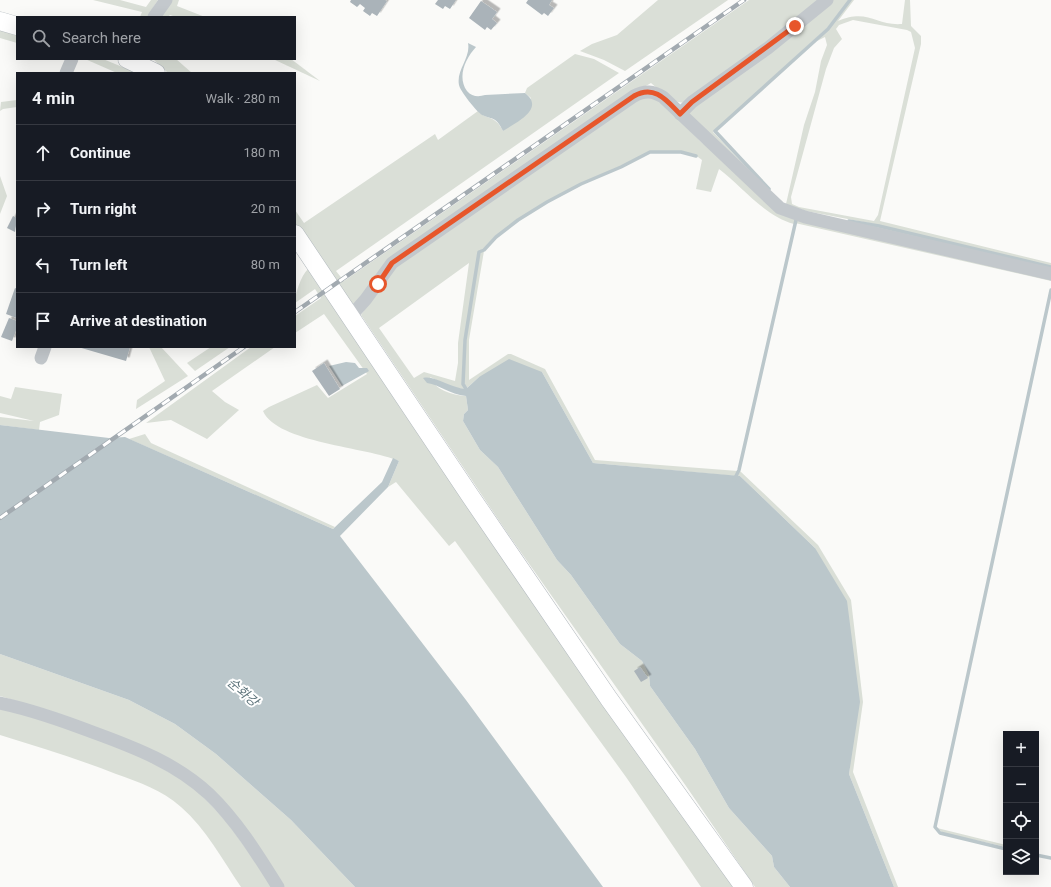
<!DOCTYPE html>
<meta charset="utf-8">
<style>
body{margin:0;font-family:Roboto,"Noto Sans KR",sans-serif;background:#242831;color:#f1f3f6}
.controls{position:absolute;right:12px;bottom:12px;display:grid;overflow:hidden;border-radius:0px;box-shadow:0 4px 16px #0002}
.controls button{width:36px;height:36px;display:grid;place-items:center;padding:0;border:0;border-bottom:1px solid #363941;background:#171b24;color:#f1f3f6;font:20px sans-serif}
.stop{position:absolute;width:12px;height:12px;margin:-9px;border:3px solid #e7562b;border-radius:50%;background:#fff}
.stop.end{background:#e7562b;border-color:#fff;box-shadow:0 1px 4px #0008}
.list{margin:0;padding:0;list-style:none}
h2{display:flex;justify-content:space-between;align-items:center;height:52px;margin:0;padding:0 16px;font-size:17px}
h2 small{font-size:13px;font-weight:400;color:#9ea1a6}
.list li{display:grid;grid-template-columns:26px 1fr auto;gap:12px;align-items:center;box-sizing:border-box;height:56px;padding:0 16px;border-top:1px solid #363941}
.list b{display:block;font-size:15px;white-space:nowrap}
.list em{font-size:13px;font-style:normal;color:#9ea1a6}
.icon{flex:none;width:22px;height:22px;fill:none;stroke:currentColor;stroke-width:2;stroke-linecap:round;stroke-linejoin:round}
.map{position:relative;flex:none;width:1051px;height:887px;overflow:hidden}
.search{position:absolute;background:#171b24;box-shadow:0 4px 16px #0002;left:16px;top:16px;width:280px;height:44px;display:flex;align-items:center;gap:10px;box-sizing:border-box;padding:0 14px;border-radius:0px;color:#9ea1a6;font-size:15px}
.panel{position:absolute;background:#171b24;box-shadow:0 4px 16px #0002;left:16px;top:72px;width:280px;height:276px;border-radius:0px}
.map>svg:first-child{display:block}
</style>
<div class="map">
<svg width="1051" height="887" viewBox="0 0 1051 887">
<defs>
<filter id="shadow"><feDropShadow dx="3.5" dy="-3.5" stdDeviation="0" flood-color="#0004"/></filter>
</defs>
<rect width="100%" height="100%" fill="#fafaf8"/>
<!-- green -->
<g fill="#dadfd7" fill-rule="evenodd">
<path d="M 93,0 L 120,0 L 146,7 L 151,0 L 158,0 L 147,17 L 140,17 L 142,12 Z"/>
<path d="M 170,0 L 179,0 L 177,6 L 205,17 L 176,17 L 170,15 L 168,17 L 159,17 Z"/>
<path d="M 658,0 L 728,0 L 625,71 L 604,60 L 580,51 L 592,44 L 617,35 Z"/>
<path d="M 749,0 L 824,0 L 687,102 C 674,106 661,91 651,83 L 639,90 L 390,263 L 356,305 L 351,303 L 295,224 L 295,210 L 304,223 L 435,134 L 438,140 L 478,111 C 485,120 495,114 503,131 L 531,98 L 525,93 L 527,88 L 575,54 L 594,59 L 619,73 L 336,271 L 344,281 Z"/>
<path d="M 832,0 L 849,0 L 827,28 L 713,132 L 778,200 L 791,210 L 879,227 L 1051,268 L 1051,273 L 801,214 L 785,209 L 695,125 L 689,115 L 689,111 L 691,108 L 759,59 Z"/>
<path d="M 851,0 L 854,0 L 838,21 C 868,8 876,26 902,24 L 905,0 L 910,0 L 911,26 L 921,36 L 921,44 L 880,221 L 1051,263 L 1051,266 L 879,225 L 806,211 L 786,204 L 804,125 L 815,92 L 821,61 L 827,45 L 825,37 L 817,41 L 829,29 ZM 853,20 L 907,30 L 911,32 L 915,48 L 878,215 L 874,221 L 799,207 L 792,204 L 791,197 L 826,69 L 834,48 L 842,39 L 836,29 L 839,25 Z"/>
<path d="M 0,30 L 17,35 L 17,43 L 0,38 Z"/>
<path d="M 85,59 L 103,59 L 137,73 L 117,73 Z"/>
<path d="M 153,59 L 176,59 L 192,73 L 168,73 Z"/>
<path d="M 273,59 L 291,59 L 320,81 Z"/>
<path d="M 638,97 L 653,97 L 672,112 L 700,141 L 725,161 L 772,204 L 1051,276 L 1051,281 L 795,223 L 796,221 L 795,220 L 794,224 C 764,216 743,187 719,169 L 711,192 L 696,189 L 702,160 L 694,154 L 681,152 L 650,151 L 621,166 L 581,183 L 546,202 L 518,220 L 495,236 L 483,249 L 479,251 L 464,339 L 462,384 L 464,389 L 451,387 L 430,377 C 435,390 452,395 466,396 L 468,410 L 464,414 L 463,421 L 480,450 L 498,467 L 557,560 L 571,575 L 620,644 L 642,661 L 649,675 L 650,686 L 695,749 L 729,808 L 772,856 L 774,867 L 790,887 L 755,887 L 686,786 L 508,534 L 361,315 L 394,266 ZM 469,263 L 458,343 L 458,363 L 455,381 L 424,372 L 414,378 L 379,328 Z"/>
<path d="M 17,100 L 17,107 L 3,109 L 0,111 L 1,102 Z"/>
<path d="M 0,176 L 7,196 L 0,214 Z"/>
<path d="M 484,251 L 469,340 L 469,380 L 508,354 L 511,354 L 545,369 L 595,460 L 738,471 L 735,476 L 593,463 L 542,372 L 479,377 L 467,388 L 464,383 L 466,340 L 480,252 Z"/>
<path d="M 308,269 L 322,287 L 738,887 L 701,887 L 626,777 L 455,541 L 449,546 L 396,482 L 388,487 L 399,461 C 367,447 277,443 263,411 L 269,407 L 317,385 L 328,398 L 367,374 L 324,314 L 295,333 L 295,316 L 321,298 L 315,289 L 295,303 C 295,293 301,276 308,269 Z"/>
<path d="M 149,347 L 161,347 L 188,376 L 136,409 L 137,400 L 165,381 Z"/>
<path d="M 211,347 L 230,347 L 195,371 L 187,363 Z"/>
<path d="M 251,347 L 275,347 L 212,391 L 225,402 L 239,410 L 207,439 L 171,420 L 146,423 Z"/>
<path d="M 15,387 L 62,394 L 59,415 L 40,422 L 39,430 L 0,425 L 0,417 L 34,421 L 0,413 L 0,396 L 11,399 Z"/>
<path d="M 145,434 L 151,443 L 335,527 L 333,529 L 129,439 Z"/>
<path d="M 740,471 L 818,545 L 851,600 L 863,702 L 853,772 L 898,887 L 894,887 L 849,774 L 850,764 L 815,548 L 740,476 L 737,476 Z"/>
<path d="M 0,654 L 129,700 L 175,724 L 216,754 L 291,820 L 355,887 L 284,887 L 214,793 L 55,713 L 0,696 Z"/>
<path d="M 0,706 L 130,750 L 192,785 L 226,821 L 274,887 L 241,887 C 222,859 206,829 181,807 C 162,790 139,782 116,774 C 78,759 39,747 0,735 Z"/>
<path d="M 937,828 L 1006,845 L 1006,847 L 943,833 Z"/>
</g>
<!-- water -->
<g fill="#bbc7cb">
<path d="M 468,43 L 476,47 C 465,59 457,77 467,91 C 472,97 479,97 485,95 L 525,93 C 546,109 515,123 503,131 C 496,116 493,120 482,115 C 477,112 460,91 459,85 C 456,70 471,58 468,43 Z"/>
<path d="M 509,359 L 542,372 L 593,463 L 740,476 L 815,548 L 847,601 L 860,702 L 849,774 L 894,887 L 790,887 L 774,867 L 772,856 L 729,808 L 695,749 L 650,686 L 649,675 L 642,661 L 620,644 L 571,575 L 557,560 L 498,467 L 480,450 L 463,421 L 464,414 L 468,410 L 466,396 C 449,394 440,385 427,383 L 423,378 C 435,375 450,388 466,389 L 479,377 Z"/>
<path d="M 346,362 L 355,363 L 359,368 L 367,368 L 369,371 L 342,386 L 329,366 Z"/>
<path d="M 0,425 L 109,438 L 125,437 L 333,529 L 382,482 L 393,458 L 399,461 L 388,487 L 340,536 L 466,700 L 603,887 L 355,887 L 291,820 L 216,754 L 175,724 L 129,700 L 0,654 Z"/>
</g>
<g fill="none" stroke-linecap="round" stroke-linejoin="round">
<!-- stream -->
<g stroke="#bbc7cb" stroke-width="3.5">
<path d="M 769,189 L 715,131 L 828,29 L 850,0"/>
<path d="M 849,221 L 879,226 L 1051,267"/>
<path d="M 466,389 L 463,384 L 465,340 L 479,252 L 484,250 L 496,237 L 518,220 L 547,202 L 581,184 L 621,167 L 650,152 L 681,152 L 696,156"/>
<path d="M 734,480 L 739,470 L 796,220"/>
<path d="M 1006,849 L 940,833 L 935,827 L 1051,290"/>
<path d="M 1036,855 L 1051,858"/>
</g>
</g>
<!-- building -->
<g fill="#aab3b9" filter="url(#shadow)">
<path d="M 351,0 L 385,0 L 387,1 L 377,16 L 372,13 L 370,16 L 363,11 L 365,8 L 360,4 L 357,7 L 350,2 Z"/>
<path d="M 438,0 L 456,0 L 450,9 L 445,6 L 443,9 L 435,4 Z"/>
<path d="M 528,0 L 552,0 L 549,5 L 554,8 L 548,16 L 544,13 L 542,15 L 526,3 Z"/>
<path d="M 481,1 L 497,12 L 492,19 L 497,23 L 491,30 L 487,27 L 485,30 L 469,18 Z"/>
<path d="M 13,216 L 17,218 L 15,232 L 7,228 Z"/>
<path d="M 15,288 L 17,289 L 17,318 L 6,314 Z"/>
<path d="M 9,318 L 17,321 L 17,328 L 12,341 L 1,337 Z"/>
<path d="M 78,347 L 130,347 L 126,361 Z"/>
<path d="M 324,363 L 340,389 L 329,396 L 312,371 Z"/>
<path d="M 640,667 L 648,678 L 641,682 L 634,671 Z"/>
</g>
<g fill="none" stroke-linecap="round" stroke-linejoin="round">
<!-- secondary casing -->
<g stroke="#b3babf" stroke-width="19">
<g id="secondary">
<path d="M 0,21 L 17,26"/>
<path d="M 127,59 L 156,73"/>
<path d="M 295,234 L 471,497 L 609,699 L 744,887"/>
</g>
</g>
<!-- street -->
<g stroke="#c3c8cc" stroke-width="13">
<path d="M 154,17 L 166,0"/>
<path d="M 66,73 L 72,59"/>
<path d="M 680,114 L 692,102 L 768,48 L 827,0"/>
<path d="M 351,316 L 366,299 L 392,263 L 634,96 C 645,90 653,91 663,97 L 780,208 L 805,217 L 1051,274"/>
<path d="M 41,358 L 45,347"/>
<path d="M 0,703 C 33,710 64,721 95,733 C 136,748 177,764 209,794 C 237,821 258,855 278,887"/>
</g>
<!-- secondary -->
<use href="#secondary" stroke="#fff" stroke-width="18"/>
<!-- rail casing -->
<g stroke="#a2aab0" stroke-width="4.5">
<g id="rail">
<path d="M 295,312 L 744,0"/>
<path d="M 0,518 L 244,347"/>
</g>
</g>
<!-- rail -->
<use href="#rail" stroke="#fff" stroke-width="3" stroke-dasharray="9" stroke-linecap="butt"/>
</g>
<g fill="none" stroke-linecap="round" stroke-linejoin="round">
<!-- route -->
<path stroke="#e7562b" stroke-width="5" d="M 378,284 L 392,263 L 634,96 C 655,84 667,101 680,114 L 692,102 L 795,26"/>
</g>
<g text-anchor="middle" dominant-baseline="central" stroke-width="4" stroke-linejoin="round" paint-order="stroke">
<!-- water labels -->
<g font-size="13" font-style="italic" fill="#5f757c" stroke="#fff">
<text transform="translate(243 692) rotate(41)">순화강</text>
</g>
</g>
</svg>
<div class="controls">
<button>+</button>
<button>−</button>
<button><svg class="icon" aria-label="locate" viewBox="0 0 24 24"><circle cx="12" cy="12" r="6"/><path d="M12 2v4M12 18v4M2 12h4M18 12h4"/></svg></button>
<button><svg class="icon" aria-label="layers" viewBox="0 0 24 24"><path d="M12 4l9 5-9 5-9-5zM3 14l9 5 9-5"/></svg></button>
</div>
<div class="stop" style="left:378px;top:284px"></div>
<div class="stop end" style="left:795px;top:26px"></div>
<div class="search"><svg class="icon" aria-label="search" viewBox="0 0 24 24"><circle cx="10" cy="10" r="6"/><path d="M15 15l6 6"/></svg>Search here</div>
<section class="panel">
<h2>4 min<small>Walk · 280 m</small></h2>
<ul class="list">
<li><svg class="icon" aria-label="ahead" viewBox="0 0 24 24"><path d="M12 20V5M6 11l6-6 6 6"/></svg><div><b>Continue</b></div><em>180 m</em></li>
<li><svg class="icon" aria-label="right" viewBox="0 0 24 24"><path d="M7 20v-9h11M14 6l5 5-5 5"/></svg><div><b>Turn right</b></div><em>20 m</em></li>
<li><svg class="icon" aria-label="left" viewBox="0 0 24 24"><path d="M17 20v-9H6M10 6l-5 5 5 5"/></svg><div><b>Turn left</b></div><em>80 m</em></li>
<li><svg class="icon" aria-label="arrive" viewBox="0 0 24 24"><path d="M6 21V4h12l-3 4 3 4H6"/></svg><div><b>Arrive at destination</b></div></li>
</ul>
</section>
</div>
